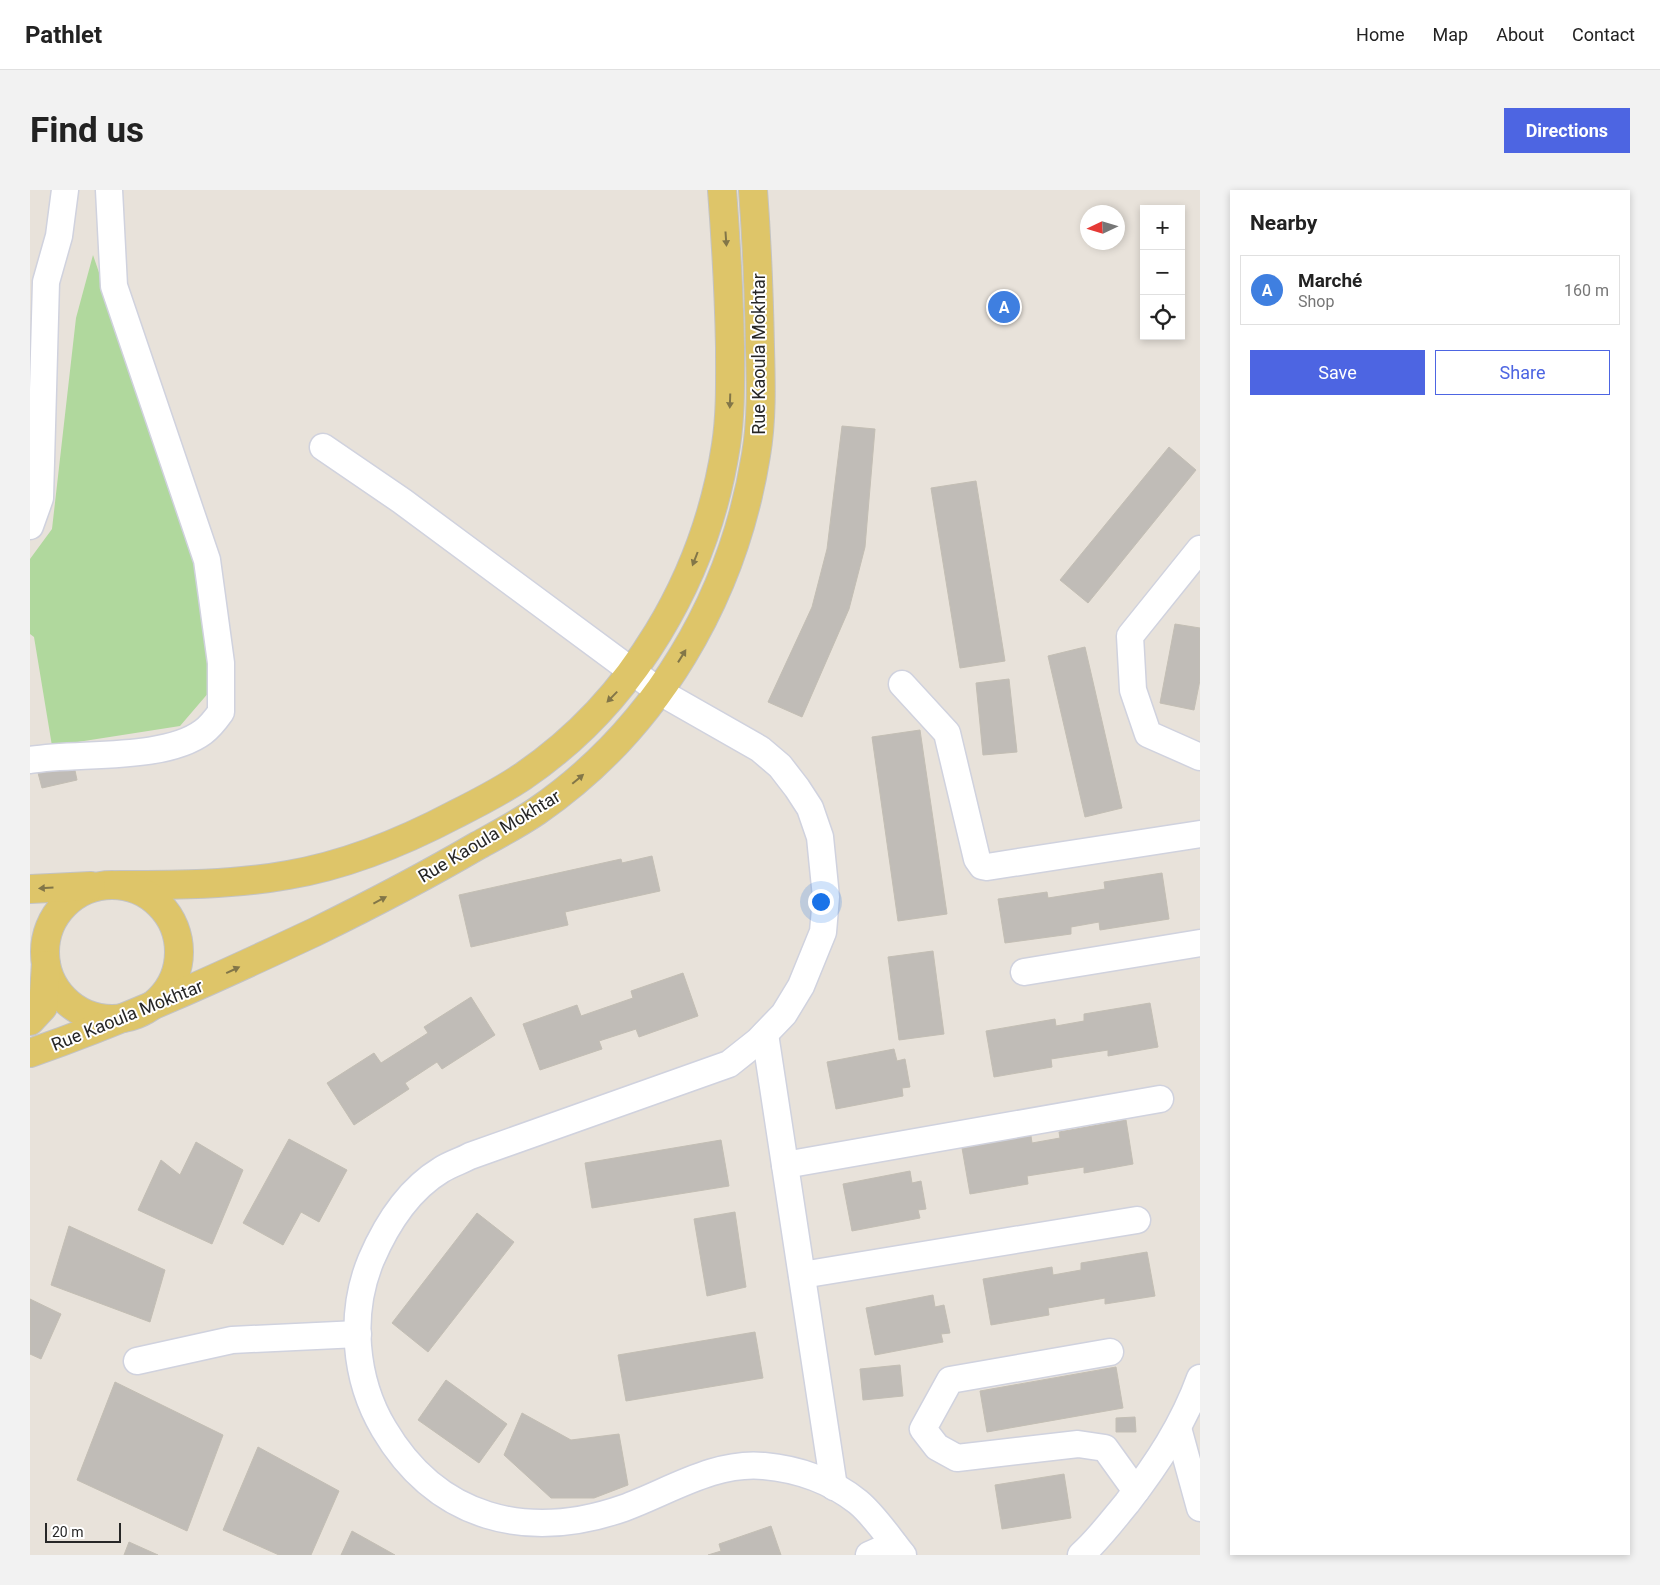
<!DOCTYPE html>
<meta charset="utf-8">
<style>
body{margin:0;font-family:Roboto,sans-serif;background:#f2f2f2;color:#222}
.controls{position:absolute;right:15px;top:15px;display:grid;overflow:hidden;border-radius:0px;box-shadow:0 2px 8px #0003}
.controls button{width:45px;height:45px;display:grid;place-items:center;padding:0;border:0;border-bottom:1px solid #e0e0e0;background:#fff;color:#222;font:25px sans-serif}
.compass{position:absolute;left:1050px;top:15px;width:45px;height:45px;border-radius:50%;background:#fff;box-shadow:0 2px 8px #0003;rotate:266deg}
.scale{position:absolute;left:15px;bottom:12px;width:76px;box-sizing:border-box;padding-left:5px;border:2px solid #272727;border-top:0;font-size:14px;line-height:18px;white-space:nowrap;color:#272727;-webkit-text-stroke:4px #fff;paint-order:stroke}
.you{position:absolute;left:790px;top:711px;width:18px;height:18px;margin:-12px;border:4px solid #fff;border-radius:50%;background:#1a73e8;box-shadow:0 0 0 8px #1a73e833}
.badge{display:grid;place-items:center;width:32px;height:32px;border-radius:50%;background:#4d65e2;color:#fff;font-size:16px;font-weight:700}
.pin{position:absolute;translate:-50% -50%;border:2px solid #fff;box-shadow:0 1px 5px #0006}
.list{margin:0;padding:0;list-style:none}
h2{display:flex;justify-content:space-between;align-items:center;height:65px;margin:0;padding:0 20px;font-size:21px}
h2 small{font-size:16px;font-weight:400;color:#767676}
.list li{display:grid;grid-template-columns:32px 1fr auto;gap:15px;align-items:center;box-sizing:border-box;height:70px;margin:0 10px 10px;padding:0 10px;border:1px solid #e0e0e0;border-radius:0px}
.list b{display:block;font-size:19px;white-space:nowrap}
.list p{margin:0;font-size:16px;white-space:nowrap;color:#767676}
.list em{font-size:16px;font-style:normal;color:#767676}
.actions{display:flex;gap:10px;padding:15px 20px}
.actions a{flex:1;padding:11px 0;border:1px solid #4d65e2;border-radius:0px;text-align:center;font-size:18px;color:#4d65e2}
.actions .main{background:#4d65e2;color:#fff}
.icon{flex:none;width:28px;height:28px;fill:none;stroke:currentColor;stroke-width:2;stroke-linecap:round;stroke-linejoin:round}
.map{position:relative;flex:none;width:1170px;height:1365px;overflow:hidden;border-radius:0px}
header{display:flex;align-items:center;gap:30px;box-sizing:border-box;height:70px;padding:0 25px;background:#fff;border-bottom:1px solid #e0e0e0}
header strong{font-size:24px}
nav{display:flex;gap:28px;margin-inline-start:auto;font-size:18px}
.intro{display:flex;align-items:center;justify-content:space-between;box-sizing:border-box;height:120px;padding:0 30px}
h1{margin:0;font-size:35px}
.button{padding:12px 22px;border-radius:0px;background:#4d65e2;color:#fff;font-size:18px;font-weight:700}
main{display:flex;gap:30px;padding:0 30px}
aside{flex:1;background:#fff;border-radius:0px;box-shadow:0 2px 8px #0003}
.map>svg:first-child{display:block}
</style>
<header>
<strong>Pathlet</strong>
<nav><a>Home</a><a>Map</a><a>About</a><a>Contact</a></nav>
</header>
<div class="intro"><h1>Find us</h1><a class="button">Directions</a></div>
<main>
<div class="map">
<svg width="1170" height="1365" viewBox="0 0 1170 1365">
<rect width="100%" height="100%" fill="#e8e2da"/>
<!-- green -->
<path fill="#b0d89d" d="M 63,65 L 169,375 L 186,494 L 150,536 L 22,556 L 4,447 L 0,444 L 0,369 L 22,339 L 46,128 Z"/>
<!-- building -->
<g fill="#c0bcb7" stroke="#c3beb4">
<path d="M 812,236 L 845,239 L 835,357 L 819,419 L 772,527 L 738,512 L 782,417 L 797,359 Z"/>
<path d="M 1139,257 L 1166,280 L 1058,413 L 1030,390 Z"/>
<path d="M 946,291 L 975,471 L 930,478 L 901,298 Z"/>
<path d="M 1145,434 L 1170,438 L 1170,490 L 1164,520 L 1130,513 Z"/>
<path d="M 1055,457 L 1092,618 L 1055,627 L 1018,466 Z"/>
<path d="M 979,489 L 987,562 L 953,565 L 946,493 Z"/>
<path d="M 890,540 L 917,724 L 868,731 L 842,547 Z"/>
<path d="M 43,571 L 47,590 L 12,598 L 7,579 Z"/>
<path d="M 622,666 L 630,701 L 535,722 L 538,735 L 441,757 L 429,705 L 591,669 L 592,673 Z"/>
<path d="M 1132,683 L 1139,729 L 1070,740 L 1069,732 L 1041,737 L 1041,744 L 975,753 L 968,709 L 1017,702 L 1018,708 L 1075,699 L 1074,692 Z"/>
<path d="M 903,761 L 914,844 L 869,850 L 858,767 Z"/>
<path d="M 653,783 L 668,826 L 609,847 L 606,839 L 569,851 L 572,859 L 510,880 L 493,834 L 547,815 L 551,826 L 603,808 L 601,801 Z"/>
<path d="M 441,807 L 465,845 L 412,879 L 407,872 L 375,893 L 379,899 L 324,935 L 297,893 L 344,863 L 351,873 L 398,843 L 394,837 Z"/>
<path d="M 1120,813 L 1128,857 L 1078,866 L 1078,860 L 1021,869 L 1022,877 L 964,887 L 956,841 L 1025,829 L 1026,836 L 1054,831 L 1054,824 Z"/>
<path d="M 864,859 L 867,871 L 875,869 L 880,897 L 872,898 L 873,906 L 806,919 L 797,872 Z"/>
<path d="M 1096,930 L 1103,974 L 1054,983 L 1054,977 L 997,986 L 998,994 L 940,1004 L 932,958 L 1001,946 L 1002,953 L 1030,948 L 1029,942 Z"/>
<path d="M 259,949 L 317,980 L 289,1032 L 271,1022 L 253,1055 L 213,1033 Z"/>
<path d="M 691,950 L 699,996 L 562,1018 L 555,973 Z"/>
<path d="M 166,952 L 213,980 L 182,1054 L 108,1020 L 131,970 L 150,985 Z"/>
<path d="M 880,981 L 882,993 L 891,991 L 896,1019 L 888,1020 L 890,1028 L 822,1041 L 813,994 Z"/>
<path d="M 705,1022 L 716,1097 L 677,1106 L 664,1029 Z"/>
<path d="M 447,1023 L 484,1052 L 398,1162 L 362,1133 Z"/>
<path d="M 39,1036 L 135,1080 L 120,1132 L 21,1095 Z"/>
<path d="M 1117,1062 L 1125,1106 L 1075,1114 L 1075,1108 L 1018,1118 L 1019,1125 L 961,1135 L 953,1089 L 1022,1077 L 1023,1085 L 1051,1080 L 1051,1073 Z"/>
<path d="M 903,1105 L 905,1117 L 914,1115 L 920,1143 L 911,1144 L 913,1152 L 845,1165 L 836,1118 Z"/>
<path d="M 0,1109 L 31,1124 L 11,1169 L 0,1164 Z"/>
<path d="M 725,1142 L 733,1188 L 596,1211 L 588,1165 Z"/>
<path d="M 870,1175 L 873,1206 L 833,1210 L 830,1179 Z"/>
<path d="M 1086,1177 L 1093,1218 L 957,1242 L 950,1201 Z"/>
<path d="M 416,1190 L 477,1234 L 449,1273 L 388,1230 Z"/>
<path d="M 85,1192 L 193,1245 L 157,1341 L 47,1290 Z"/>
<path d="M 492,1223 L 541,1250 L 589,1244 L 598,1295 L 564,1308 L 521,1308 L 474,1265 Z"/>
<path d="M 1105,1227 L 1106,1242 L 1086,1242 L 1086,1228 Z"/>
<path d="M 228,1257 L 309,1301 L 281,1365 L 249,1365 L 193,1340 Z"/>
<path d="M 1034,1284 L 1041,1328 L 972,1339 L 965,1295 Z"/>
<path d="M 741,1336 L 751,1365 L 678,1365 L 691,1361 L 689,1354 Z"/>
<path d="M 322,1341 L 365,1365 L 311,1365 Z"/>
<path d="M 99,1352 L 128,1365 L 94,1365 Z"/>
</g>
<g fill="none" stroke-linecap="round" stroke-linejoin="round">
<!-- minor casing -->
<g stroke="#d0d2de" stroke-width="29">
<g id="minor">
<path d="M 293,257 L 372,311 L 630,502 L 730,559 L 750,576 L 767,598 L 780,618 L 790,647 L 796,707 L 793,742 L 771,796 L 754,824 L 728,851 L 699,874 L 440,966 C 431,971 420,974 411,980 C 378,1000 356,1035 341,1070 C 319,1123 324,1189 354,1239 C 407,1329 497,1352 594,1318 C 638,1302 685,1271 734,1276 C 768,1279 802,1291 828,1312 C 845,1326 859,1348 873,1365"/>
<path d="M 0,336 L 10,308 L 16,92 L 29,46 L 35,0"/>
<path d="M 1170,359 L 1100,446 L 1103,500 L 1118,544 L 1170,567"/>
<path d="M 872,494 L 917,543 L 947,669 L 952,676 L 957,677 L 1170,644"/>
<path d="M 0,570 C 49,562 134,571 173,542 C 180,537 186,529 191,522 L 191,473 L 177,370 L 84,96 L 79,0"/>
<path d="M 994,782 L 1170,753"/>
<path d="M 735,844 L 804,1297"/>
<path d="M 755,975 L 1130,909"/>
<path d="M 772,1085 L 1107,1030"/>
<path d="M 1080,1162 L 920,1190 L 893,1239 L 907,1257 L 927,1268 L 1048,1254 L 1075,1258 L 1106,1301"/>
<path d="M 107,1171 L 202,1150 L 328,1144"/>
<path d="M 1148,1238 L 1170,1318"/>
<path d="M 839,1365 L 864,1354"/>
<path d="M 1051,1365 C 1068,1350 1082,1331 1097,1313 C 1127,1274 1153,1235 1170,1188"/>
</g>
</g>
<!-- major casing -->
<g stroke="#c3c3c3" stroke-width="30">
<g id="major">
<path d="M 90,695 C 146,695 203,695 258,685 C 317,675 373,652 426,624 C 448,613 471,601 492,587 C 603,512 676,387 696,255 C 701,222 700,190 700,157 C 699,105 696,52 692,0"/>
<circle cx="82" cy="762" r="67"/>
<path d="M 0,699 L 61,696"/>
<path d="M 0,831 L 13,817 L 16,775"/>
<path d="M 0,863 C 98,829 191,786 285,742 C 340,715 394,687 447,656 C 467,645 488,634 507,621 C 626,539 703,408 726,265 C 732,230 731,194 730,158 C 729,105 727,53 723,0"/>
</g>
</g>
<!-- minor -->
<use href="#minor" stroke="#fff" stroke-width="26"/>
<!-- major -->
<use href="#major" stroke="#dec569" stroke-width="28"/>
</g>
<!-- one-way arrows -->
<defs><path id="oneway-solid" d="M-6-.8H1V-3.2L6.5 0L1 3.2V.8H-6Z" transform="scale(1.25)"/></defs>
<g fill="#827648">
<use href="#oneway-solid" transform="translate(696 49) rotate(86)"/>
<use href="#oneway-solid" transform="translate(700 211) rotate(92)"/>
<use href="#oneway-solid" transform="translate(665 369) rotate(111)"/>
<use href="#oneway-solid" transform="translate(652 466) rotate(-58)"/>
<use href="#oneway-solid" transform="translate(582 507) rotate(134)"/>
<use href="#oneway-solid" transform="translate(548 589) rotate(-40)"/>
<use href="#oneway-solid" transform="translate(16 698) rotate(177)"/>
<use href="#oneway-solid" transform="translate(350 710) rotate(-28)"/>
<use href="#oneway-solid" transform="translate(203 780) rotate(-25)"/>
</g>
<g text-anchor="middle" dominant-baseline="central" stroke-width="4" stroke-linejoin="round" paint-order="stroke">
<!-- street labels -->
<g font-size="18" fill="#272727" stroke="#fff">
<text transform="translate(728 164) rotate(-90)">Rue Kaoula Mokhtar</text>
<text transform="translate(459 646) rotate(-31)">Rue Kaoula Mokhtar</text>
<text transform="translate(97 825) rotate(-22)">Rue Kaoula Mokhtar</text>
</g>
</g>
</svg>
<div class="controls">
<button>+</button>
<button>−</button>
<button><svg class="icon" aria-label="locate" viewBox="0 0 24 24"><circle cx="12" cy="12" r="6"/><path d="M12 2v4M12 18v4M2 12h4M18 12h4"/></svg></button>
</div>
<svg class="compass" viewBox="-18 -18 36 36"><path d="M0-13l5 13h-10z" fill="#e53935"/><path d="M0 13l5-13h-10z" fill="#767676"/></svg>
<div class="scale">20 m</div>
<div class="you"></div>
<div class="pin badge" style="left:974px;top:117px;background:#3f7fe0">A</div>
</div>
<aside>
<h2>Nearby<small></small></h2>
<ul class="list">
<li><span class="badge" style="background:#3f7fe0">A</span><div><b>Marché</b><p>Shop</p></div><em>160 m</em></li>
</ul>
<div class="actions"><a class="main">Save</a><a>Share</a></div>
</aside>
</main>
